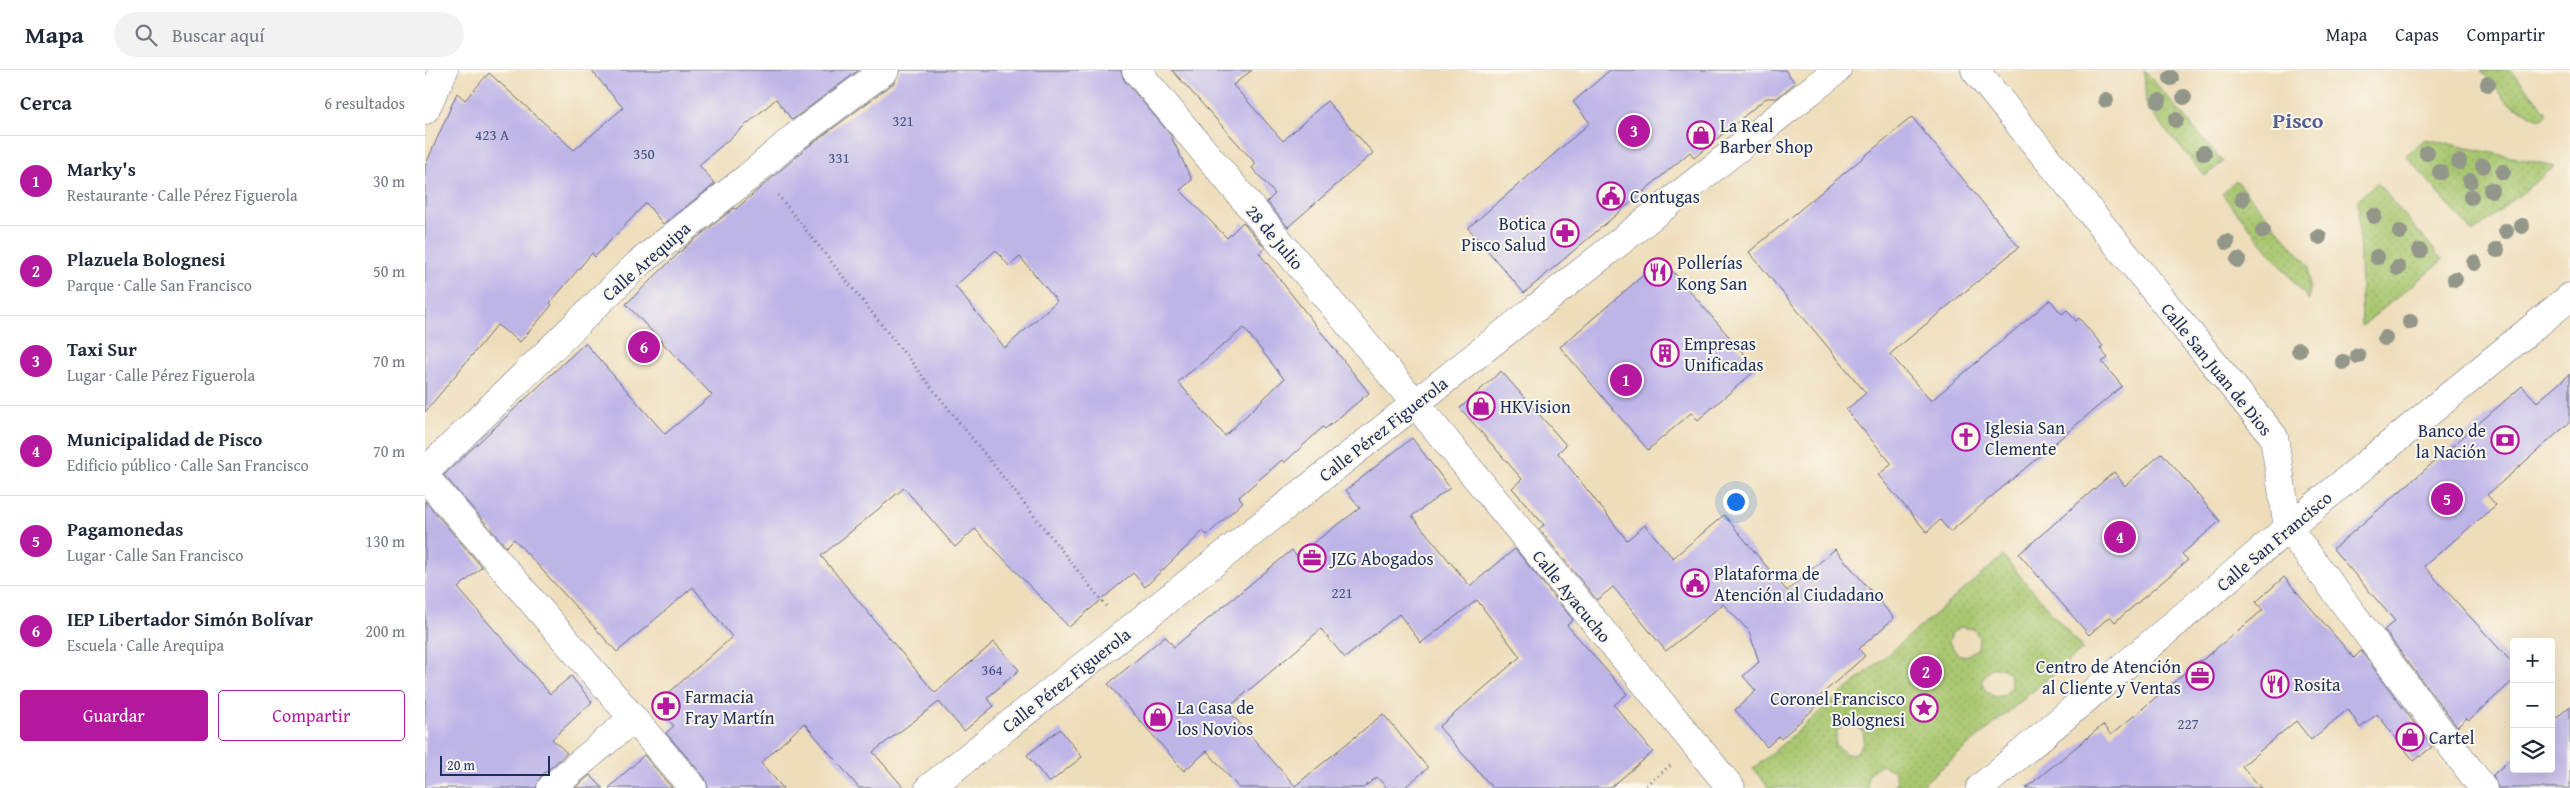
<!DOCTYPE html>
<html lang="es">
<meta charset="utf-8">
<style>
body{margin:0;font-family:"Gentium Book Plus",serif;background:#f2f2f3;color:#1f2937}
.controls{position:absolute;right:15px;bottom:15px;display:grid;overflow:hidden;border-radius:5px;box-shadow:0 5px 20px #0002}
.controls button{width:45px;height:45px;display:grid;place-items:center;padding:0;border:0;border-bottom:1px solid #e0e1e3;background:#fff;color:#1f2937;font:25px sans-serif}
.scale{position:absolute;left:15px;bottom:12px;width:110px;box-sizing:border-box;padding-left:5px;border:2px solid #1b2f5e;border-top:0;font-size:14px;line-height:18px;white-space:nowrap;color:#1b2f5e;-webkit-text-stroke:4px #fbf7ec;paint-order:stroke}
.you{position:absolute;left:1310px;top:431px;width:18px;height:18px;margin:-12px;border:4px solid #fff;border-radius:50%;background:#1a73e8;box-shadow:0 0 0 8px #1a73e833}
.badge{display:grid;place-items:center;width:32px;height:32px;border-radius:50%;background:#b5179e;color:#fff;font-size:16px;font-weight:700}
.pin{position:absolute;translate:-50% -50%;border:2px solid #fff;box-shadow:0 1px 5px #0006}
.list{margin:0;padding:0;list-style:none}
h2{display:flex;justify-content:space-between;align-items:center;height:65px;margin:0;padding:0 20px;font-size:21px}
h2 small{font-size:16px;font-weight:400;color:#747a83}
.list li{display:grid;grid-template-columns:32px 1fr auto;gap:15px;align-items:center;box-sizing:border-box;height:90px;padding:0 20px;border-top:1px solid #e0e1e3}
.list b{display:block;font-size:19px;white-space:nowrap}
.list p{margin:0;font-size:16px;white-space:nowrap;color:#747a83}
.list em{font-size:16px;font-style:normal;color:#747a83}
.actions{display:flex;gap:10px;padding:15px 20px}
.actions a{flex:1;padding:11px 0;border:1px solid #b5179e;border-radius:5px;text-align:center;font-size:18px;color:#b5179e}
.actions .main{background:#b5179e;color:#fff}
.icon{flex:none;width:28px;height:28px;fill:none;stroke:currentColor;stroke-width:2;stroke-linecap:round;stroke-linejoin:round}
.map{position:relative;flex:none;width:2145px;height:718px;overflow:hidden}
header{display:flex;align-items:center;gap:30px;box-sizing:border-box;height:70px;padding:0 25px;background:#fff;border-bottom:1px solid #e0e1e3}
header strong{font-size:24px}
nav{display:flex;gap:28px;margin-inline-start:auto;font-size:18px}
.search{width:350px;height:45px;background:#f2f2f3;display:flex;align-items:center;gap:12px;box-sizing:border-box;padding:0 18px;border-radius:28px;color:#747a83;font-size:19px}
main{display:flex}
aside{flex:1;background:#fff}
.map>svg:first-child{display:block}
</style>
<header>
<strong>Mapa</strong>
<div class="search"><svg class="icon" aria-label="search" viewBox="0 0 24 24"><circle cx="10" cy="10" r="6"/><path d="M15 15l6 6"/></svg>Buscar aquí</div>
<nav><a>Mapa</a><a>Capas</a><a>Compartir</a></nav>
</header>
<main>
<aside>
<h2>Cerca<small>6 resultados</small></h2>
<ul class="list">
<li><span class="badge">1</span><div><b>Marky's</b><p>Restaurante · Calle Pérez Figuerola</p></div><em>30 m</em></li>
<li><span class="badge">2</span><div><b>Plazuela Bolognesi</b><p>Parque · Calle San Francisco</p></div><em>50 m</em></li>
<li><span class="badge">3</span><div><b>Taxi Sur</b><p>Lugar · Calle Pérez Figuerola</p></div><em>70 m</em></li>
<li><span class="badge">4</span><div><b>Municipalidad de Pisco</b><p>Edificio público · Calle San Francisco</p></div><em>70 m</em></li>
<li><span class="badge">5</span><div><b>Pagamonedas</b><p>Lugar · Calle San Francisco</p></div><em>130 m</em></li>
<li><span class="badge">6</span><div><b>IEP Libertador Simón Bolívar</b><p>Escuela · Calle Arequipa</p></div><em>200 m</em></li>
</ul>
<div class="actions"><a class="main">Guardar</a><a>Compartir</a></div>
</aside>
<div class="map">
<svg width="2145" height="718" viewBox="0 0 2145 718">
<defs>
<pattern id="grass-dots" width="8" height="8" patternUnits="userSpaceOnUse" patternTransform="scale(1.25)"><rect width="8" height="8" fill="#a9c76f"/><path d="M2 2h.1M6 6h.1" fill="none" stroke="#91ab63" stroke-width="1.8" stroke-linecap="round"/></pattern>
</defs>
<rect width="100%" height="100%" fill="#fbf7ec"/>
<filter id="ink" filterUnits="userSpaceOnUse"><feTurbulence type="fractalNoise" baseFrequency=".02" numOctaves="2"/><feDisplacementMap in="SourceGraphic" scale="10" xChannelSelector="R" yChannelSelector="G"/><feConvolveMatrix kernelMatrix="1 2 1 2 8 2 1 2 1" color-interpolation-filters="sRGB"/></filter>
<filter id="wash" filterUnits="userSpaceOnUse"><feTurbulence type="fractalNoise" baseFrequency=".0096" numOctaves="4" result="noise"/><feDisplacementMap in="SourceGraphic" scale="20" xChannelSelector="R" yChannelSelector="G"/><feGaussianBlur stdDeviation="1.12" result="paint"/><feColorMatrix in="noise" values="0 0 0 0 0 0 0 0 0 0 0 0 0 0 0 0 0 1.4 0 .05"/><feComposite in="paint" operator="in"/></filter>
<g filter="url(#wash)">
<rect width="100%" height="100%" fill="#eeddba"/>
<!-- grass -->
<g fill="url(#grass-dots)" stroke="#627b66" fill-rule="evenodd">
<path d="M 1719,0 L 1798,92 L 1780,106 L 1721,37 Z"/>
<path d="M 2056,0 L 2086,0 L 2123,44 L 2116,50 L 2083,33 Z"/>
<path d="M 2000,69 L 2130,96 L 2048,163 L 1981,85 Z"/>
<path d="M 1811,110 L 1884,196 L 1884,230 L 1797,124 Z"/>
<path d="M 1952,113 L 2018,190 L 1937,256 L 1933,129 Z"/>
<path d="M 1578,486 L 1658,579 L 1493,718 L 1469,718 L 1472,711 L 1469,701 L 1455,695 L 1444,703 L 1442,713 L 1444,718 L 1344,718 L 1328,699 ZM 1535,557 L 1549,559 L 1554,568 L 1553,578 L 1541,586 L 1532,584 L 1524,572 L 1527,563 ZM 1566,598 L 1576,598 L 1584,603 L 1586,617 L 1580,625 L 1570,627 L 1559,619 L 1557,610 ZM 1498,624 L 1511,629 L 1514,638 L 1510,647 L 1497,653 L 1485,645 C 1483,635 1486,626 1498,624 ZM 1420,655 L 1430,655 L 1438,662 L 1439,671 L 1431,683 L 1421,684 L 1410,675 L 1412,661 Z"/>
</g>
<g id="blocks">
<!-- building -->
<g fill="#bdb4e8" fill-rule="evenodd">
<path d="M 166,0 L 434,0 L 367,50 L 351,29 L 274,95 L 290,114 L 238,154 L 221,133 L 170,187 L 167,183 L 125,233 L 127,235 L 95,272 L 72,255 L 0,342 L 0,96 L 32,23 L 40,30 L 64,3 L 149,80 L 198,38 Z"/>
<path d="M 475,0 L 696,0 L 699,10 L 745,64 L 767,110 L 755,120 L 802,168 L 818,152 L 840,178 L 834,183 L 944,323 L 900,359 L 898,357 L 859,393 L 857,390 L 814,427 L 818,432 L 782,465 L 778,461 L 720,517 L 708,503 L 644,557 L 550,459 L 530,477 L 479,418 L 396,486 L 510,623 L 569,572 L 594,600 L 562,628 L 569,636 L 539,661 L 514,632 L 448,682 L 479,718 L 434,718 L 379,653 L 336,693 L 358,718 L 283,718 L 280,708 L 241,663 L 249,656 L 230,635 L 307,567 L 268,517 L 192,582 L 89,469 L 81,477 L 19,405 L 160,273 L 240,364 L 287,325 L 201,234 L 258,179 L 309,138 L 311,139 L 380,79 L 469,13 ZM 571,180 L 584,196 L 595,187 L 632,231 L 580,278 L 530,216 ZM 819,258 L 859,309 L 800,366 L 753,312 Z"/>
<path d="M 747,0 L 827,0 L 808,15 L 858,71 L 902,31 L 948,83 L 863,157 L 842,132 L 850,124 L 827,98 L 831,94 Z"/>
<path d="M 1185,0 L 1360,0 L 1370,13 L 1352,28 L 1341,28 L 1269,88 L 1265,82 L 1099,223 L 1043,158 L 1165,53 L 1148,32 Z"/>
<path d="M 1487,47 L 1594,177 L 1465,284 L 1506,331 L 1625,230 L 1637,244 L 1642,240 L 1651,251 L 1654,248 L 1678,276 L 1675,279 L 1683,288 L 1677,292 L 1697,316 L 1525,462 L 1515,450 L 1502,462 L 1453,405 L 1467,394 L 1421,340 L 1441,323 L 1324,182 Z"/>
<path d="M 1237,189 L 1332,299 L 1273,350 L 1266,343 L 1223,380 L 1135,277 Z"/>
<path d="M 1076,301 L 1141,375 L 1133,383 L 1202,470 L 1220,455 L 1248,488 L 1299,445 L 1362,521 L 1410,479 L 1469,548 L 1434,579 L 1440,586 L 1388,632 L 1392,636 L 1356,669 L 1354,666 L 1342,677 L 1310,640 L 1331,621 L 1318,606 L 1334,592 L 1324,561 L 1298,534 L 1241,581 L 1188,517 L 1172,530 L 1114,459 L 1119,455 L 1087,418 L 1097,409 L 1035,338 Z"/>
<path d="M 2145,304 L 2145,352 L 2062,425 L 2071,435 L 1999,496 L 2089,595 L 2089,610 L 2044,650 L 2042,648 L 2032,657 L 1959,560 L 1970,551 L 1908,479 L 2097,316 L 2112,332 Z"/>
<path d="M 987,368 L 1025,418 L 987,446 L 1045,516 L 1090,479 L 1148,550 L 1142,555 L 1202,624 L 1189,635 L 1228,682 L 1185,718 L 1068,718 L 1014,657 L 1095,587 L 1052,530 L 996,573 L 974,544 L 920,588 L 896,559 L 802,639 L 870,716 L 958,644 L 1003,698 L 979,718 L 962,718 L 952,707 L 938,718 L 814,718 L 782,681 L 759,701 L 683,614 L 740,566 L 749,577 L 867,480 L 871,486 L 935,438 L 921,420 Z"/>
<path d="M 1737,383 L 1795,451 L 1757,484 L 1763,490 L 1690,552 L 1685,546 L 1664,565 L 1594,484 L 1689,402 L 1700,416 Z"/>
<path d="M 0,431 L 57,497 L 33,518 L 125,624 L 146,606 L 167,632 L 127,669 L 142,683 L 116,706 L 111,718 L 0,718 Z"/>
<path d="M 1859,507 L 1929,588 L 1936,581 L 2007,677 L 1989,691 L 1952,644 L 1935,658 L 1923,639 L 1886,670 L 1871,651 L 1817,696 L 1836,718 L 1601,718 L 1678,655 L 1686,665 L 1775,590 L 1776,591 L 1838,540 L 1831,532 Z"/>
<path d="M 2145,636 L 2145,718 L 2073,718 L 2068,705 L 2089,686 L 2089,699 L 2126,699 L 2126,653 Z"/>
<path d="M 635,659 L 657,687 L 624,713 L 602,685 Z"/>
<path d="M 219,685 L 247,718 L 184,718 Z"/>
<path d="M 165,705 L 178,718 L 150,718 Z"/>
</g>
</g>
</g>
<g filter="url(#ink)">
<use href="#blocks" fill-opacity="0" stroke="#656c7e" stroke-width="1"/>
<g fill="none" stroke-linecap="round" stroke-linejoin="round">
<!-- minor casing -->
<g stroke="#656c7e" stroke-width="29">
<g id="minor">
<path d="M 711,0 L 990,333 L 1306,718"/>
<path d="M 1550,0 L 1849,367 L 1863,458 L 2058,718"/>
<path d="M 0,40 L 19,0"/>
<path d="M 0,402 L 213,194 L 322,108 L 370,67 L 460,0"/>
<path d="M 0,407 L 268,718"/>
<path d="M 126,718 L 207,649"/>
</g>
</g>
<!-- major casing -->
<g stroke="#656c7e" stroke-width="29">
<g id="major">
<path d="M 504,718 L 1412,0"/>
<path d="M 1555,718 L 1863,458 L 2145,227"/>
</g>
</g>
<!-- path -->
<g stroke="#656c7e" stroke-width="3" stroke-dasharray="1 4" stroke-linecap="butt">
<path d="M 353,125 L 681,536"/>
<path d="M 1217,718 L 1246,695"/>
</g>
<!-- minor -->
<use href="#minor" stroke="#fff" stroke-width="28"/>
<!-- major -->
<use href="#major" stroke="#fff" stroke-width="28"/>
</g>
<!-- trees -->
<g fill="#92978a">
<circle cx="1746" cy="8" r="8"/>
<circle cx="2063" cy="14" r="8"/>
<circle cx="1759" cy="27" r="8"/>
<circle cx="1681" cy="30" r="8"/>
<circle cx="1734" cy="31" r="8"/>
<circle cx="1751" cy="50" r="8"/>
<circle cx="1779" cy="83" r="8"/>
<circle cx="2002" cy="83" r="8"/>
<circle cx="2034" cy="92" r="8"/>
<circle cx="2058" cy="96" r="8"/>
<circle cx="2015" cy="102" r="8"/>
<circle cx="2078" cy="102" r="8"/>
<circle cx="2045" cy="111" r="8"/>
<circle cx="2066" cy="120" r="8"/>
<circle cx="2046" cy="127" r="8"/>
<circle cx="1817" cy="129" r="8"/>
<circle cx="1949" cy="146" r="8"/>
<circle cx="2097" cy="156" r="8"/>
<circle cx="1838" cy="161" r="8"/>
<circle cx="2081" cy="161" r="8"/>
<circle cx="1975" cy="162" r="8"/>
<circle cx="1894" cy="167" r="8"/>
<circle cx="1802" cy="172" r="8"/>
<circle cx="2072" cy="180" r="8"/>
<circle cx="1995" cy="181" r="8"/>
<circle cx="1952" cy="187" r="8"/>
<circle cx="1813" cy="190" r="8"/>
<circle cx="2049" cy="193" r="8"/>
<circle cx="1973" cy="198" r="8"/>
<circle cx="2030" cy="209" r="8"/>
<circle cx="1985" cy="252" r="8"/>
<circle cx="1960" cy="268" r="8"/>
<circle cx="1874" cy="280" r="8"/>
<circle cx="1933" cy="286" r="8"/>
<circle cx="1918" cy="292" r="8"/>
</g>
</g>
<!-- icons -->
<defs>
<g id="shop-ring" transform="scale(1.4375)"><circle r="9.5" fill="#fbf7ec" stroke="#b5179e" stroke-width="1.5"/><path d="M-5-2.5h2.3a2.7 3.5 0 0 1 5.4 0H5L5.5 6h-11ZM-1.5-2.5h3a1.5 2.3 0 0 0-3 0Z" fill="#b5179e"/></g>
<g id="civic-ring" transform="scale(1.4375)"><circle r="9.5" fill="#fbf7ec" stroke="#b5179e" stroke-width="1.5"/><path d="M-.6-6.5H3V-4.5H.6V-3L4-1V1h2V6H-6V1h2V-1L-.6-3ZM-1.2 2.5V6h2.4V2.5Z" fill="#b5179e"/></g>
<g id="pharmacy-ring" transform="scale(1.4375)"><circle r="9.5" fill="#fbf7ec" stroke="#b5179e" stroke-width="1.5"/><path d="M-2-6h4v4h4v4h-4v4h-4v-4h-4v-4h4Z" fill="#b5179e"/></g>
<g id="restaurant-ring" transform="scale(1.4375)"><circle r="9.5" fill="#fbf7ec" stroke="#b5179e" stroke-width="1.5"/><path d="M-5-6h1v4h1v-4h1v4h1v-4h1v5L-1.5 .5V6h-2V.5L-5-1ZM5-6V6H3V1.5H1.5Q1.5-4 5-6Z" fill="#b5179e"/></g>
<g id="building-ring" transform="scale(1.4375)"><circle r="9.5" fill="#fbf7ec" stroke="#b5179e" stroke-width="1.5"/><path d="M-4-6H4V6H1V3H-1V6H-4ZM-2.5-4.3h1.7v1.8h-1.7ZM.8-4.3h1.7v1.8H.8ZM-2.5-1h1.7V.8h-1.7ZM.8-1h1.7V.8H.8Z" fill="#b5179e"/></g>
<g id="church-ring" transform="scale(1.4375)"><circle r="9.5" fill="#fbf7ec" stroke="#b5179e" stroke-width="1.5"/><path d="M-1.2-6h2.4v3.5h3.3v2.4h-3.3V6h-2.4V-.1h-3.3v-2.4h3.3Z" fill="#b5179e"/></g>
<g id="bank-ring" transform="scale(1.4375)"><circle r="9.5" fill="#fbf7ec" stroke="#b5179e" stroke-width="1.5"/><path d="M-6-4H6V4H-6ZM0-2.3a2.3 2.3 0 1 0 0 4.6a2.3 2.3 0 1 0 0-4.6Z" fill="#b5179e"/></g>
<g id="office-ring" transform="scale(1.4375)"><circle r="9.5" fill="#fbf7ec" stroke="#b5179e" stroke-width="1.5"/><path d="M-6-3h4V-5.5h4V-3h4V5H-6ZM-1-4.5V-3h2v-1.5ZM-6 0V1H6V0Z" fill="#b5179e"/></g>
<g id="sight-ring" transform="scale(1.4375)"><circle r="9.5" fill="#fbf7ec" stroke="#b5179e" stroke-width="1.5"/><path d="M0-6L1.8-2.2L6-1.7L2.9 1.2L3.7 5.4L0 3.3L-3.7 5.4L-2.9 1.2L-6-1.7L-1.8-2.2Z" fill="#b5179e"/></g>
</defs>
<g fill-rule="evenodd">
<use href="#shop-ring" x="1276" y="65"/>
<use href="#civic-ring" x="1186" y="126"/>
<use href="#pharmacy-ring" x="1140" y="163"/>
<use href="#restaurant-ring" x="1233" y="202"/>
<use href="#building-ring" x="1240" y="283"/>
<use href="#shop-ring" x="1056" y="336"/>
<use href="#church-ring" x="1541" y="367"/>
<use href="#bank-ring" x="2080" y="370"/>
<use href="#office-ring" x="887" y="488"/>
<use href="#civic-ring" x="1270" y="513"/>
<use href="#office-ring" x="1775" y="606"/>
<use href="#restaurant-ring" x="1850" y="614"/>
<use href="#pharmacy-ring" x="241" y="636"/>
<use href="#sight-ring" x="1499" y="638"/>
<use href="#shop-ring" x="733" y="647"/>
<use href="#shop-ring" x="1985" y="667"/>
</g>
<g text-anchor="middle" dominant-baseline="central" stroke-width="4" stroke-linejoin="round" paint-order="stroke">
<!-- number labels -->
<g font-size="15" fill="#445080">
<text x="478" y="50">321</text>
<text x="67" y="64">423 A</text>
<text x="219" y="83">350</text>
<text x="414" y="87">331</text>
<text x="917" y="522">221</text>
<text x="567" y="599">364</text>
<text x="1763" y="653">227</text>
</g>
<!-- poi labels -->
<g font-size="18" fill="#1b2f5e" stroke="#fbf7ec" text-anchor="start">
<text x="1295" y="55">La Real<tspan x="1295" dy="21">Barber Shop</tspan></text>
<text x="1205" y="126">Contugas</text>
<text x="1121" y="153" text-anchor="end">Botica<tspan x="1121" dy="21">Pisco Salud</tspan></text>
<text x="1252" y="192">Pollerías<tspan x="1252" dy="21">Kong San</tspan></text>
<text x="1259" y="273">Empresas<tspan x="1259" dy="21">Unificadas</tspan></text>
<text x="1075" y="336">HKVision</text>
<text x="1560" y="357">Iglesia San<tspan x="1560" dy="21">Clemente</tspan></text>
<text x="2061" y="360" text-anchor="end">Banco de<tspan x="2061" dy="21">la Nación</tspan></text>
<text x="906" y="488">JZG Abogados</text>
<text x="1289" y="503">Plataforma de<tspan x="1289" dy="21">Atención al Ciudadano</tspan></text>
<text x="1756" y="596" text-anchor="end">Centro de Atención<tspan x="1756" dy="21">al Cliente y Ventas</tspan></text>
<text x="1869" y="614">Rosita</text>
<text x="260" y="626">Farmacia<tspan x="260" dy="21">Fray Martín</tspan></text>
<text x="1480" y="628" text-anchor="end">Coronel Francisco<tspan x="1480" dy="21">Bolognesi</tspan></text>
<text x="752" y="637">La Casa de<tspan x="752" dy="21">los Novios</tspan></text>
<text x="2004" y="667">Cartel</text>
</g>
<!-- street labels -->
<g font-size="18" fill="#1b2f5e" stroke="#fbf7ec">
<text transform="translate(850 167) rotate(50)">28 de Julio</text>
<text transform="translate(221 191) rotate(-41)">Calle Arequipa</text>
<text transform="translate(1792 299) rotate(51)">Calle San Juan de Dios</text>
<text transform="translate(958 359) rotate(-38)">Calle Pérez Figuerola</text>
<text transform="translate(1849 471) rotate(-40)">Calle San Francisco</text>
<text transform="translate(1147 526) rotate(51)">Calle Ayacucho</text>
<text transform="translate(641 610) rotate(-38)">Calle Pérez Figuerola</text>
</g>
<!-- district labels -->
<g font-size="22" font-weight="bold" fill="#545e8e" stroke="#fbf7ec">
<text x="1873" y="50">Pisco</text>
</g>
</g>
</svg>
<div class="controls">
<button>+</button>
<button>−</button>
<button><svg class="icon" aria-label="layers" viewBox="0 0 24 24"><path d="M12 4l9 5-9 5-9-5zM3 14l9 5 9-5"/></svg></button>
</div>
<div class="scale">20 m</div>
<div class="you"></div>
<div class="pin badge" style="left:1201px;top:310px">1</div>
<div class="pin badge" style="left:1501px;top:602px">2</div>
<div class="pin badge" style="left:1209px;top:61px">3</div>
<div class="pin badge" style="left:1695px;top:467px">4</div>
<div class="pin badge" style="left:2022px;top:429px">5</div>
<div class="pin badge" style="left:219px;top:277px">6</div>
</div>
</main>
